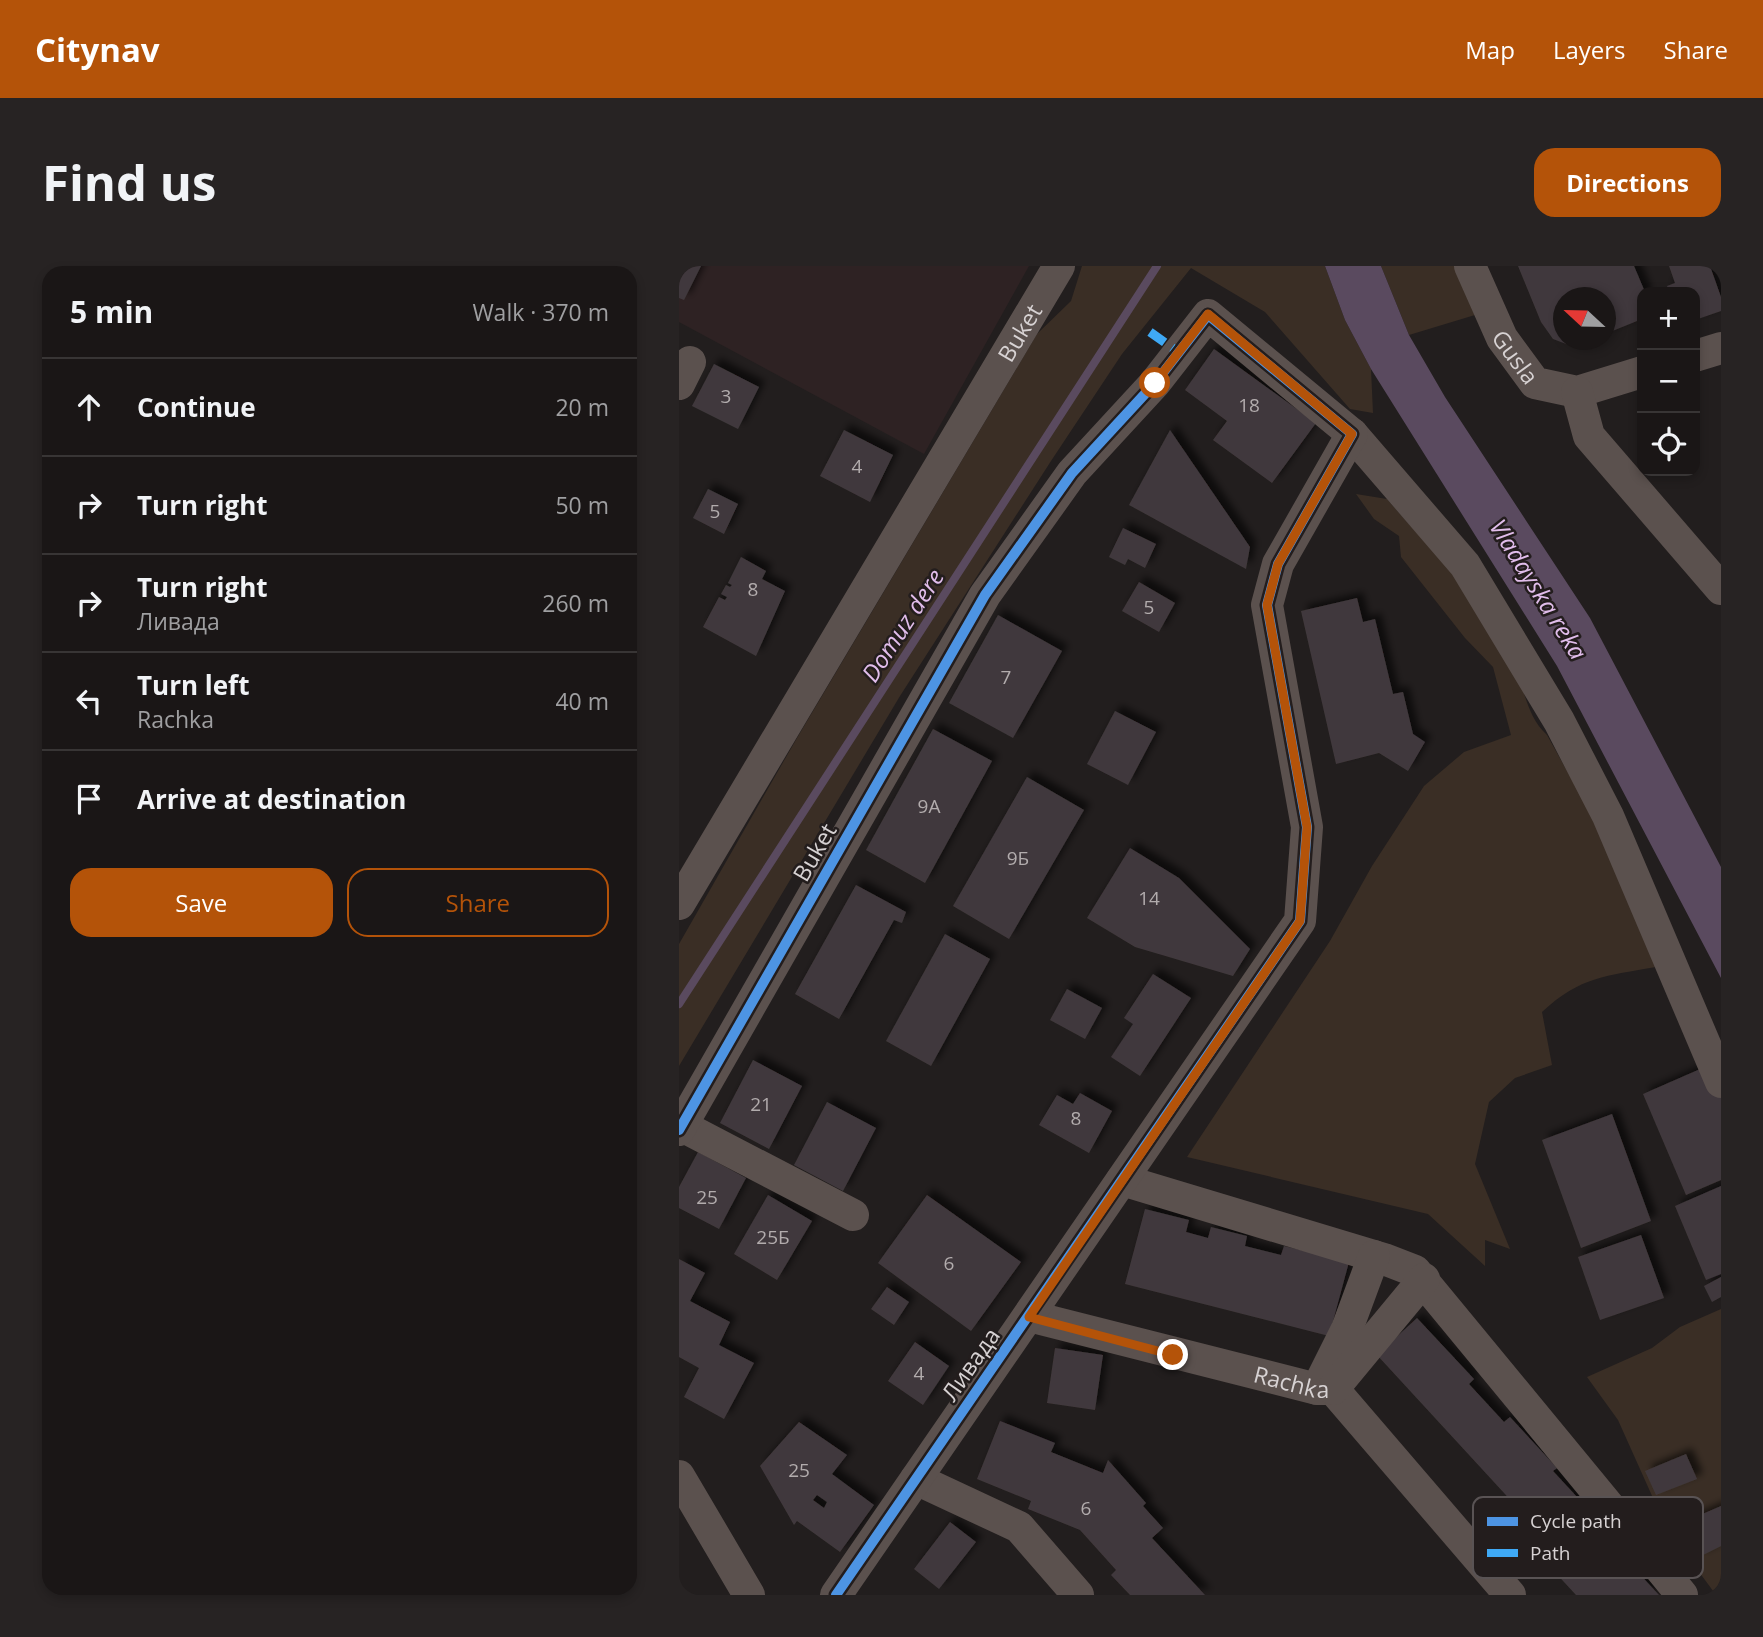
<!DOCTYPE html>
<meta charset="utf-8">
<style>
body{margin:0;font-family:"Open Sans",sans-serif;background:#272323;color:#f1f3f6}
.controls{position:absolute;right:21px;top:21px;display:grid;overflow:hidden;border-radius:14px;box-shadow:0 4px 10px #0003}
.controls button{width:63px;height:63px;display:grid;place-items:center;padding:0;border:0;border-bottom:2px solid #383535;background:#1a1616;color:#f1f3f6;font:35px sans-serif}
.compass{position:absolute;left:874px;top:21px;width:63px;height:63px;border-radius:50%;background:#1a1616;box-shadow:0 4px 10px #0003;rotate:292deg}
.stop{position:absolute;width:21px;height:21px;margin:-16px;border:5px solid #b45309;border-radius:50%;background:#fff}
.stop.end{background:#b45309;border-color:#fff;box-shadow:0 2px 7px #0008}
.list{margin:0;padding:0;list-style:none}
h2{display:flex;justify-content:space-between;align-items:center;height:91px;margin:0;padding:0 28px;font-size:30px}
h2 small{font-size:23px;font-weight:400;color:#9f9fa1}
.list li{display:grid;grid-template-columns:46px 1fr auto;gap:21px;align-items:center;box-sizing:border-box;height:98px;padding:0 28px;border-top:2px solid #383535}
.list b{display:block;font-size:26px;white-space:nowrap}
.list p{margin:0;font-size:23px;white-space:nowrap;color:#9f9fa1}
.list em{font-size:23px;font-style:normal;color:#9f9fa1}
.actions{display:flex;gap:14px;padding:21px 28px}
.actions a{flex:1;padding:16px 0;border:2px solid #b45309;border-radius:21px;text-align:center;font-size:24px;color:#b45309}
.actions .main{background:#b45309;color:#fff}
.icon{flex:none;width:38px;height:38px;fill:none;stroke:currentColor;stroke-width:2;stroke-linecap:round;stroke-linejoin:round}
.map{position:relative;flex:none;width:1042px;height:1329px;overflow:hidden;border-radius:21px}
header{display:flex;align-items:center;gap:42px;box-sizing:border-box;height:98px;padding:0 35px;background:#b45309;color:#fff}
header strong{font-size:33px}
nav{display:flex;gap:38px;margin-inline-start:auto;font-size:24px}
.intro{display:flex;align-items:center;justify-content:space-between;box-sizing:border-box;height:168px;padding:0 42px}
h1{margin:0;font-size:49px}
.button{padding:18px 32px;border-radius:21px;background:#b45309;color:#fff;font-size:24px;font-weight:700}
main{display:flex;gap:42px;padding:0 42px}
aside{flex:1;background:#1a1616;border-radius:21px;box-shadow:0 4px 10px #0003}
.map>svg:first-child{display:block}
</style>
<header>
<strong>Citynav</strong>
<nav><a>Map</a><a>Layers</a><a>Share</a></nav>
</header>
<div class="intro"><h1>Find us</h1><a class="button">Directions</a></div>
<main>
<aside>
<h2>5 min<small>Walk · 370 m</small></h2>
<ul class="list">
<li><svg class="icon" aria-label="ahead" viewBox="0 0 24 24"><path d="M12 20V5M6 11l6-6 6 6"/></svg><div><b>Continue</b></div><em>20 m</em></li>
<li><svg class="icon" aria-label="right" viewBox="0 0 24 24"><path d="M7 20v-9h11M14 6l5 5-5 5"/></svg><div><b>Turn right</b></div><em>50 m</em></li>
<li><svg class="icon" aria-label="right" viewBox="0 0 24 24"><path d="M7 20v-9h11M14 6l5 5-5 5"/></svg><div><b>Turn right</b><p>Ливада</p></div><em>260 m</em></li>
<li><svg class="icon" aria-label="left" viewBox="0 0 24 24"><path d="M17 20v-9H6M10 6l-5 5 5 5"/></svg><div><b>Turn left</b><p>Rachka</p></div><em>40 m</em></li>
<li><svg class="icon" aria-label="arrive" viewBox="0 0 24 24"><path d="M6 21V4h12l-3 4 3 4H6"/></svg><div><b>Arrive at destination</b></div></li>
</ul>
<div class="actions"><a class="main">Save</a><a>Share</a></div>
</aside>
<div class="map">
<svg width="1042" height="1329" viewBox="0 0 1042 1329">
<defs>
<filter id="shadow"><feDropShadow dx="6" dy="-6" stdDeviation="3.5" flood-color="#0009"/></filter>
</defs>
<rect width="100%" height="100%" fill="#221e1e"/>
<!-- built -->
<path fill="#2e2223" d="M 0,0 L 350,0 L 245,188 L 0,56 Z"/>
<!-- green -->
<g fill="#3a2e25">
<path d="M 403,0 L 646,0 L 666,54 L 692,103 L 694,147 L 671,143 L 586,46 L 512,2 L 443,88 L 372,195 L 221,430 L 0,800 L 0,678 L 118,472 L 358,68 L 392,35 Z"/>
<path d="M 702,0 L 775,0 L 796,49 L 730,69 Z"/>
<path d="M 677,228 L 708,233 C 746,277 804,337 831,388 C 845,415 845,448 868,469 L 931,582 L 977,701 C 927,710 902,710 863,746 L 873,799 L 836,812 L 810,836 L 796,898 L 831,983 L 806,974 L 806,1000 L 749,948 L 508,891 L 651,675 L 693,600 L 745,520 L 785,486 L 832,469 L 814,401 L 786,372 L 722,291 L 720,270 L 695,253 Z"/>
<path d="M 1042,1043 L 1042,1329 L 1037,1329 L 987,1261 L 939,1154 L 908,1111 L 973,1082 L 1001,1061 Z"/>
</g>
<!-- water -->
<path fill="#5a4a5f" d="M 646,0 L 702,0 L 730,69 L 766,131 L 911,352 L 1042,601 L 1042,712 L 878,400 L 692,103 L 666,54 Z"/>
<g fill="none" stroke-linecap="round" stroke-linejoin="round">
<!-- stream -->
<path stroke="#5a4a5f" stroke-width="8" d="M 0,738 L 478,0"/>
</g>
<!-- building -->
<g fill="#41393c" fill-rule="evenodd" filter="url(#shadow)">
<path d="M 0,0 L 22,0 L 5,34 L 0,32 Z"/>
<path d="M 839,0 L 955,0 L 966,26 L 963,53 L 926,68 L 926,32 L 884,32 L 884,74 L 913,74 L 895,81 L 874,73 L 862,56 Z"/>
<path d="M 990,0 L 1031,0 L 1042,31 L 1042,45 L 1016,54 L 1016,26 L 990,26 L 988,20 L 996,17 Z"/>
<path d="M 535,83 L 637,157 L 593,217 L 534,174 L 548,155 L 506,124 Z"/>
<path d="M 35,98 L 80,121 L 59,163 L 13,140 Z"/>
<path d="M 165,164 L 214,189 L 191,236 L 141,210 Z"/>
<path d="M 491,164 L 571,281 L 567,303 L 450,239 Z"/>
<path d="M 29,223 L 59,238 L 45,268 L 14,252 Z"/>
<path d="M 444,262 L 477,278 L 466,302 L 449,293 L 446,299 L 430,291 Z"/>
<path d="M 62,291 L 87,305 L 83,313 L 106,325 L 77,390 L 24,361 L 40,331 L 46,334 L 48,331 L 42,328 L 47,319 L 51,321 L 53,319 L 49,317 Z"/>
<path d="M 460,316 L 496,337 L 480,366 L 443,345 Z"/>
<path d="M 678,332 L 684,356 L 696,353 L 714,428 L 724,426 L 734,468 L 746,476 L 729,505 L 700,487 L 657,498 L 622,345 Z"/>
<path d="M 319,349 L 383,385 L 334,472 L 270,437 Z"/>
<path d="M 436,445 L 477,466 L 449,519 L 408,498 Z"/>
<path d="M 254,463 L 313,495 L 246,617 L 187,584 Z"/>
<path d="M 348,511 L 405,544 L 330,673 L 274,640 Z"/>
<path d="M 451,582 L 500,612 L 571,683 L 554,710 L 456,681 L 408,652 Z"/>
<path d="M 177,619 L 227,646 L 223,657 L 215,654 L 160,753 L 116,728 Z"/>
<path d="M 266,668 L 311,693 L 252,800 L 207,775 Z"/>
<path d="M 474,708 L 512,732 L 461,810 L 432,791 L 454,758 L 445,752 Z"/>
<path d="M 388,723 L 423,742 L 406,773 L 371,754 Z"/>
<path d="M 74,794 L 123,820 L 90,883 L 41,857 Z"/>
<path d="M 1028,800 L 1042,832 L 1042,914 L 1007,929 L 964,828 Z"/>
<path d="M 401,827 L 433,845 L 410,887 L 360,859 L 378,829 L 394,838 Z"/>
<path d="M 148,836 L 197,862 L 164,925 L 115,899 Z"/>
<path d="M 933,848 L 972,955 L 902,982 L 863,874 Z"/>
<path d="M 19,886 L 67,912 L 40,963 L 0,942 L 0,921 Z"/>
<path d="M 1042,920 L 1042,1008 L 1027,1014 L 996,940 Z"/>
<path d="M 89,929 L 133,955 L 98,1014 L 55,988 Z"/>
<path d="M 248,929 L 342,996 L 292,1065 L 199,997 Z"/>
<path d="M 466,943 L 510,954 L 507,966 L 529,972 L 532,961 L 568,970 L 566,980 L 602,989 L 605,980 L 670,996 L 650,1070 L 446,1018 Z"/>
<path d="M 962,969 L 985,1032 L 921,1054 L 899,991 Z"/>
<path d="M 0,993 L 26,1007 L 11,1035 L 51,1056 L 40,1079 L 75,1097 L 45,1153 L 5,1131 L 20,1102 L 0,1091 Z"/>
<path d="M 1042,1011 L 1042,1031 L 1033,1036 L 1025,1020 Z"/>
<path d="M 208,1021 L 230,1036 L 215,1059 L 192,1043 Z"/>
<path d="M 738,1052 L 795,1113 L 790,1118 L 825,1156 L 831,1151 L 878,1202 L 874,1205 L 923,1258 L 918,1262 L 980,1329 L 897,1329 L 873,1303 L 881,1297 L 832,1245 L 837,1240 L 698,1089 Z"/>
<path d="M 236,1076 L 270,1100 L 244,1139 L 209,1115 Z"/>
<path d="M 376,1082 L 424,1089 L 416,1144 L 368,1137 Z"/>
<path d="M 321,1155 L 376,1177 L 372,1186 L 424,1207 L 429,1194 L 467,1237 L 464,1240 L 484,1262 L 473,1272 L 526,1329 L 451,1329 L 432,1309 L 437,1304 L 401,1264 L 349,1243 L 352,1235 L 298,1213 Z"/>
<path d="M 120,1156 L 168,1189 L 153,1208 L 195,1239 L 161,1286 L 118,1255 L 115,1259 L 81,1200 ZM 138,1229 L 148,1236 L 145,1242 L 134,1234 Z"/>
<path d="M 1007,1188 L 1018,1213 L 977,1229 L 966,1205 Z"/>
<path d="M 1042,1240 L 1042,1280 L 1020,1291 L 1005,1256 Z"/>
<path d="M 271,1256 L 297,1276 L 260,1323 L 235,1303 Z"/>
</g>
<g fill="none" stroke-linecap="round" stroke-linejoin="round">
<!-- minor -->
<g stroke="#5b514e" stroke-width="32">
<path id="s1" d="M 791,0 L 823,72 L 856,117 L 898,126 L 963,106"/>
<path d="M 1016,90 L 1042,82"/>
<path d="M 0,118 L 11,96"/>
<path d="M 898,126 L 910,170 L 1042,323"/>
<path id="s2" d="M 0,638 L 380,0"/>
<path d="M 3,860 L 174,949"/>
<path d="M 0,864 L 306,329 L 393,207 L 476,117 L 529,49 L 673,168 L 786,299 L 880,455 L 929,550 L 1042,816"/>
<path d="M 443,914 L 705,993 L 736,1005 L 1003,1329"/>
<path id="s3" d="M 350,1050 L 638,1123 L 654,1123 L 831,1329"/>
<path d="M 638,1123 L 668,1063 L 695,990"/>
<path d="M 654,1123 L 745,1013"/>
<path d="M 0,1210 L 70,1329"/>
<path d="M 237,1213 L 340,1261 L 399,1329"/>
<path d="M 157,1329 L 621,655 L 628,561 L 588,339 L 599,298 L 673,168"/>
</g>
<!-- quiet -->
<path stroke="#3fa9f5" stroke-width="9" stroke-dasharray="18 9" stroke-linecap="butt" d="M 471,66 L 499,86"/>
<!-- cycleway casing -->
<g stroke="#231d1d" stroke-width="15">
<path id="cycleway" d="M 0,864 L 306,329 L 393,207 L 476,117 L 529,49 L 673,168 L 599,298 L 588,339 L 628,561 L 621,655 L 157,1329"/>
</g>
<!-- cycleway -->
<use href="#cycleway" stroke="#4d94e3" stroke-width="10"/>
</g>
<g fill="none" stroke-linecap="round" stroke-linejoin="round">
<!-- route -->
<path stroke="#b45309" stroke-width="9" d="M 476,117 L 529,48 L 673,168 L 599,298 L 588,339 L 628,561 L 621,655 L 350,1051 L 494,1089"/>
</g>
<g text-anchor="middle" dominant-baseline="central" stroke-width="5" stroke-linejoin="round" paint-order="stroke">
<!-- number labels -->
<g font-size="19" fill="#b2acad">
<text x="47" y="130">3</text>
<text x="570" y="139">18</text>
<text x="178" y="200">4</text>
<text x="36" y="245">5</text>
<text x="74" y="323">8</text>
<text x="470" y="341">5</text>
<text x="327" y="411">7</text>
<text x="250" y="540">9А</text>
<text x="339" y="592">9Б</text>
<text x="470" y="632">14</text>
<text x="82" y="838">21</text>
<text x="397" y="852">8</text>
<text x="28" y="931">25</text>
<text x="94" y="971">25Б</text>
<text x="270" y="997">6</text>
<text x="240" y="1107">4</text>
<text x="120" y="1204">25</text>
<text x="407" y="1242">6</text>
</g>
<!-- street labels -->
<g font-size="23" fill="#d7d2d3" stroke="#231d1d">
<text stroke="none"><textPath href="#s2" startOffset="665">Buket</textPath></text>
<text stroke="none"><textPath href="#s1" startOffset="102">Gusla</textPath></text>
<text transform="translate(135 586) rotate(-60)">Buket</text>
<text transform="translate(291 1098) rotate(-55)">Ливада</text>
<text stroke="none"><textPath href="#s3" startOffset="271">Rachka</textPath></text>
</g>
<!-- water labels -->
<g font-size="24" font-style="italic" fill="#e1bdeb" stroke="#231d1d">
<text transform="translate(860 323) rotate(58)">Vladayska reka</text>
<text transform="translate(223 359) rotate(-57)">Domuz dere</text>
</g>
</g>
<!-- legend -->
<rect x="794" y="1231" width="230" height="81" rx="10" fill="#231d1d" stroke="#595354" stroke-width="2"/>
<rect x="808" y="1251" width="31" height="9" fill="#4d94e3"/>
<rect x="808" y="1283" width="31" height="8" fill="#3fa9f5"/>
<g font-size="19" fill="#d7d2d3">
<text x="851" y="1262">Cycle path</text>
<text x="851" y="1294">Path</text>
</g>
</svg>
<div class="controls">
<button>+</button>
<button>−</button>
<button><svg class="icon" aria-label="locate" viewBox="0 0 24 24"><circle cx="12" cy="12" r="6"/><path d="M12 2v4M12 18v4M2 12h4M18 12h4"/></svg></button>
</div>
<svg class="compass" viewBox="-18 -18 36 36"><path d="M0-13l5 13h-10z" fill="#e53935"/><path d="M0 13l5-13h-10z" fill="#9f9fa1"/></svg>
<div class="stop" style="left:476px;top:117px"></div>
<div class="stop end" style="left:494px;top:1089px"></div>
</div>
</main>
